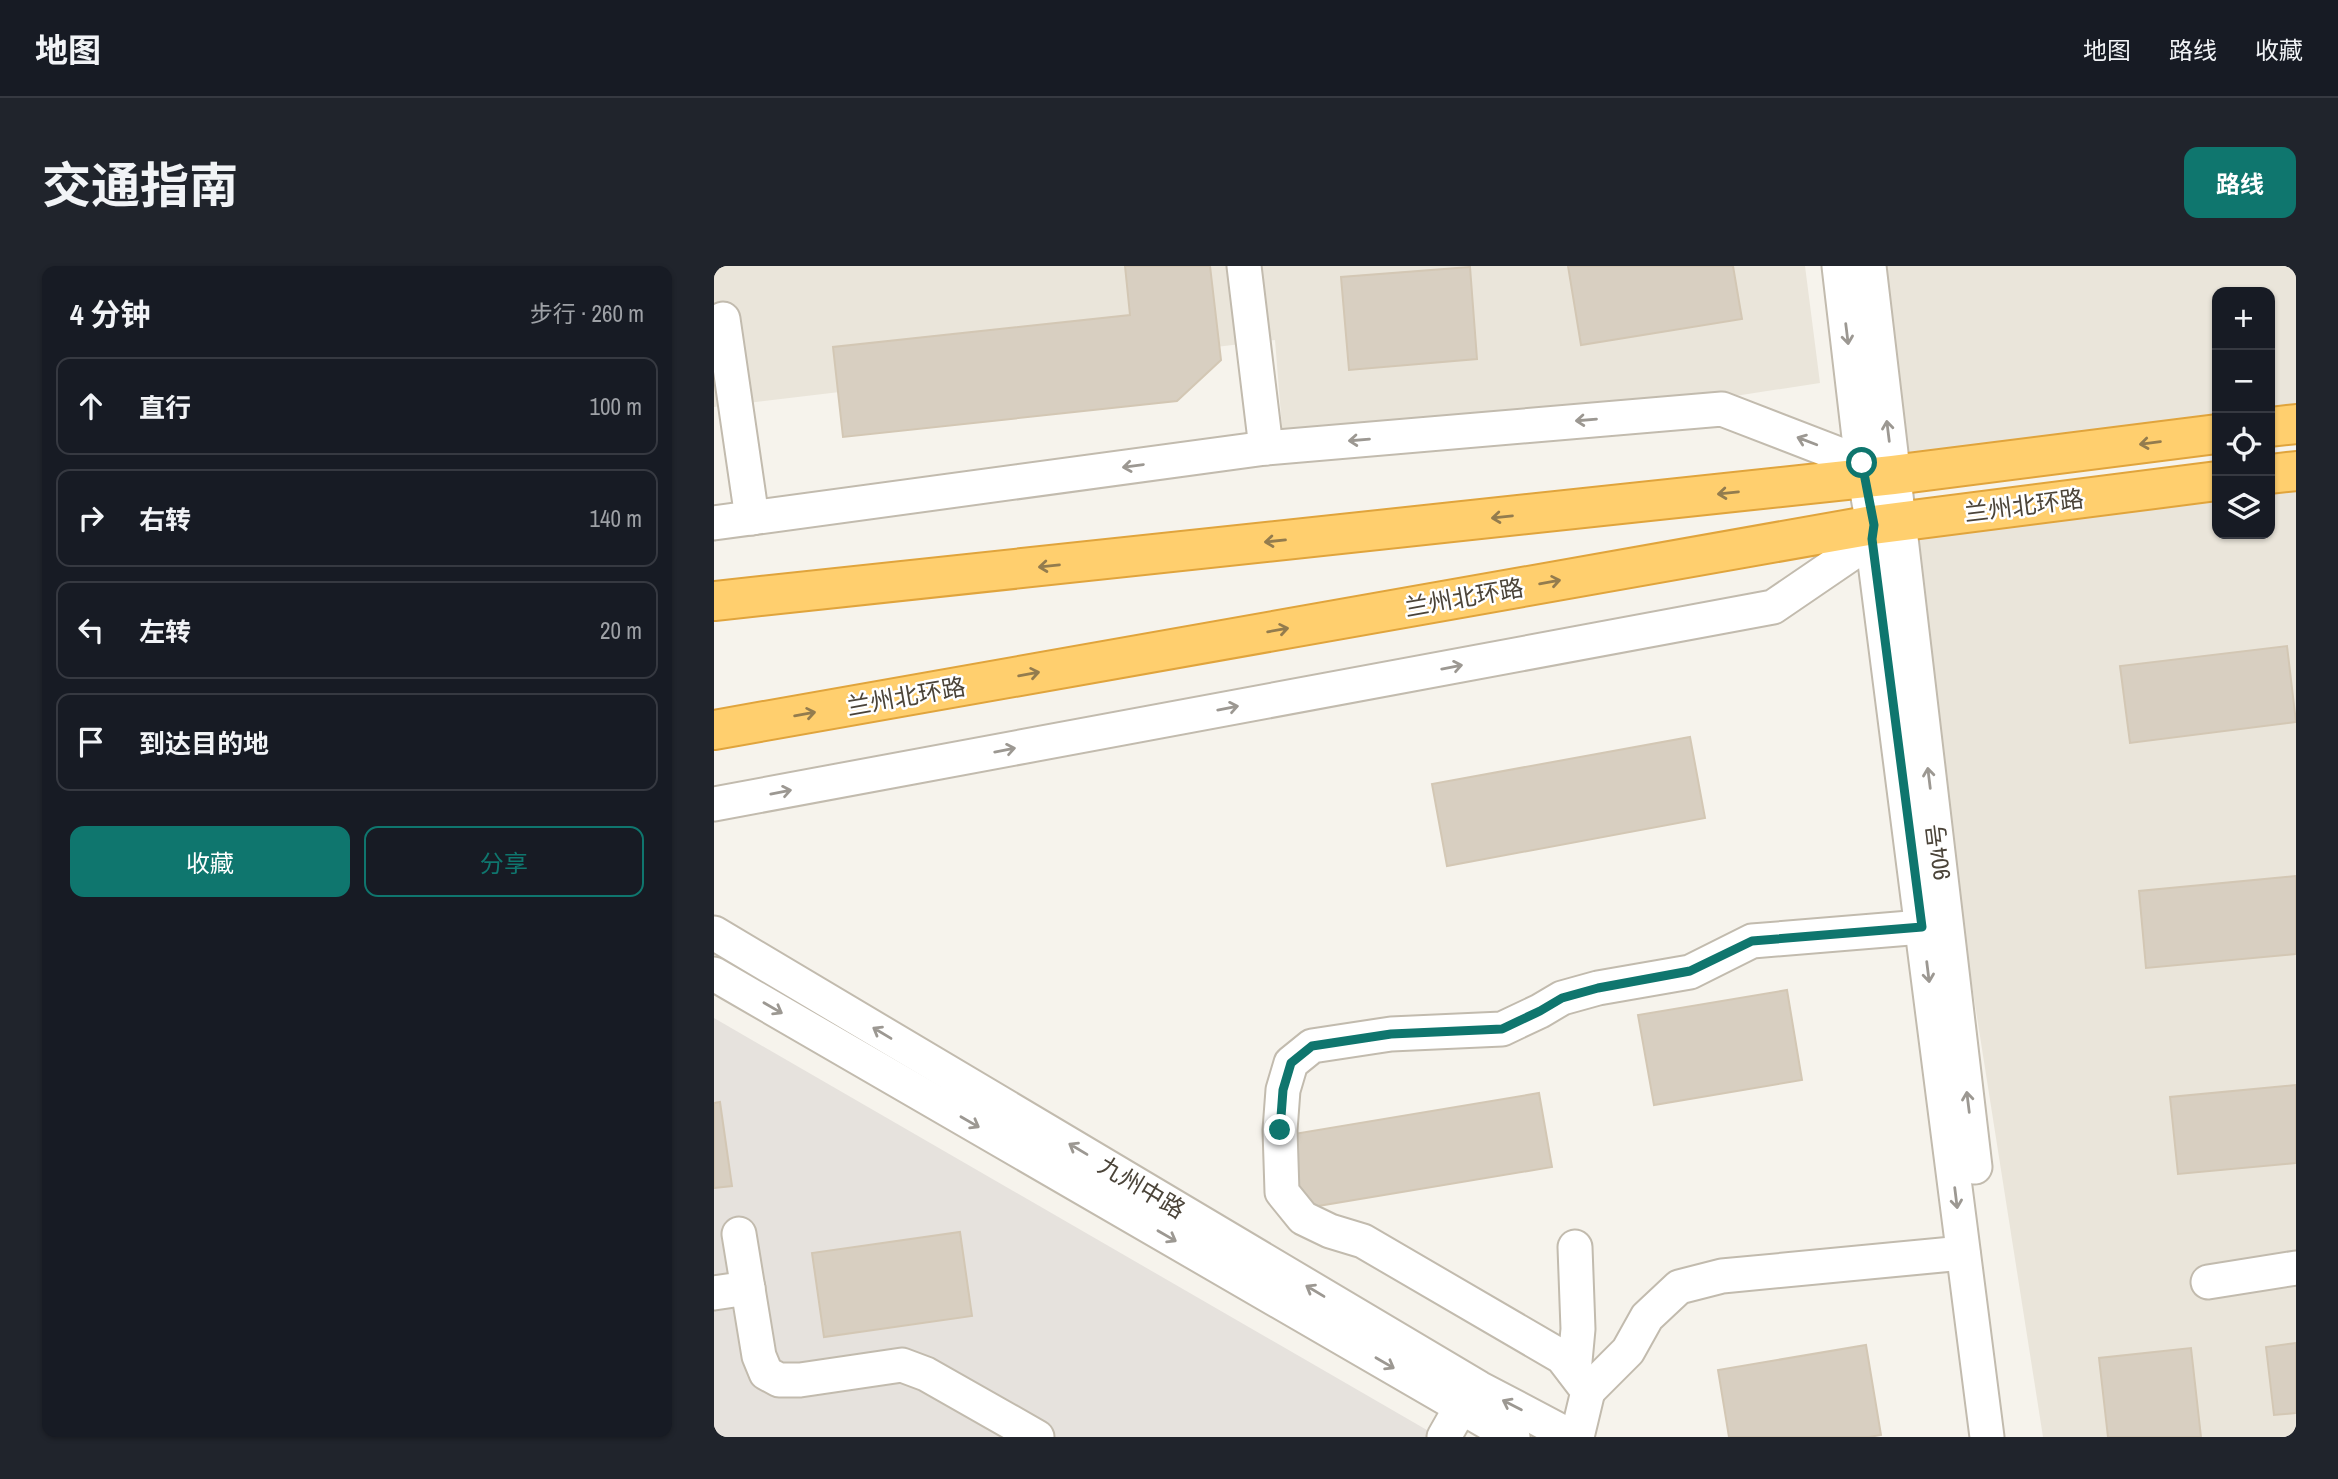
<!DOCTYPE html>
<html lang="zh">
<meta charset="utf-8">
<style>
body{margin:0;font-family:"Archivo Narrow","Noto Sans SC",sans-serif;background:#20242c;color:#f1f3f6}
.controls{position:absolute;right:21px;top:21px;display:grid;overflow:hidden;border-radius:14px;box-shadow:0 2px 5px #0004}
.controls button{width:63px;height:63px;display:grid;place-items:center;padding:0;border:0;border-bottom:2px solid #363941;background:#171b24;color:#f1f3f6;font:35px sans-serif}
.stop{position:absolute;width:21px;height:21px;margin:-16px;border:5px solid #0f766e;border-radius:50%;background:#fff}
.stop.end{background:#0f766e;border-color:#fff;box-shadow:0 2px 7px #0008}
.list{margin:0;padding:0;list-style:none}
h2{display:flex;justify-content:space-between;align-items:center;height:91px;margin:0;padding:0 28px;font-size:30px}
h2 small{font-size:23px;font-weight:400;color:#9ea1a6}
.list li{display:grid;grid-template-columns:46px 1fr auto;gap:21px;align-items:center;box-sizing:border-box;height:98px;margin:0 14px 14px;padding:0 14px;border:2px solid #363941;border-radius:14px}
.list b{display:block;font-size:26px;white-space:nowrap}
.list em{font-size:23px;font-style:normal;color:#9ea1a6}
.actions{display:flex;gap:14px;padding:21px 28px}
.actions a{flex:1;padding:16px 0;border:2px solid #0f766e;border-radius:14px;text-align:center;font-size:24px;color:#0f766e}
.actions .main{background:#0f766e;color:#fff}
.icon{flex:none;width:38px;height:38px;fill:none;stroke:currentColor;stroke-width:2;stroke-linecap:round;stroke-linejoin:round}
.map{position:relative;flex:none;width:1582px;height:1171px;overflow:hidden;border-radius:14px}
header{display:flex;align-items:center;gap:42px;box-sizing:border-box;height:98px;padding:0 35px;background:#171b24;border-bottom:2px solid #363941}
header strong{font-size:33px}
nav{display:flex;gap:38px;margin-inline-start:auto;font-size:24px}
.intro{display:flex;align-items:center;justify-content:space-between;box-sizing:border-box;height:168px;padding:0 42px}
h1{margin:0;font-size:49px}
.button{padding:18px 32px;border-radius:14px;background:#0f766e;color:#fff;font-size:24px;font-weight:700}
main{display:flex;gap:42px;padding:0 42px}
aside{flex:1;background:#171b24;border-radius:14px;box-shadow:0 2px 5px #0004}
.map>svg:first-child{display:block}
</style>
<header>
<strong>地图</strong>
<nav><a>地图</a><a>路线</a><a>收藏</a></nav>
</header>
<div class="intro"><h1>交通指南</h1><a class="button">路线</a></div>
<main>
<aside>
<h2>4 分钟<small>步行 · 260 m</small></h2>
<ul class="list">
<li><svg class="icon" aria-label="ahead" viewBox="0 0 24 24"><path d="M12 20V5M6 11l6-6 6 6"/></svg><div><b>直行</b></div><em>100 m</em></li>
<li><svg class="icon" aria-label="right" viewBox="0 0 24 24"><path d="M7 20v-9h11M14 6l5 5-5 5"/></svg><div><b>右转</b></div><em>140 m</em></li>
<li><svg class="icon" aria-label="left" viewBox="0 0 24 24"><path d="M17 20v-9H6M10 6l-5 5 5 5"/></svg><div><b>左转</b></div><em>20 m</em></li>
<li><svg class="icon" aria-label="arrive" viewBox="0 0 24 24"><path d="M6 21V4h12l-3 4 3 4H6"/></svg><div><b>到达目的地</b></div></li>
</ul>
<div class="actions"><a class="main">收藏</a><a>分享</a></div>
</aside>
<div class="map">
<svg width="1582" height="1171" viewBox="0 0 1582 1171">
<rect width="100%" height="100%" fill="#f6f3ec"/>
<!-- residential -->
<g fill="#eae5da">
<path d="M 0,0 L 1091,0 L 1106,117 L 1021,130 L 570,187 L 561,74 L 0,141 Z"/>
<path d="M 1155,0 L 1582,0 L 1582,158 L 1556,161 L 1556,26 L 1503,26 L 1503,168 L 1179,209 Z"/>
<path d="M 1582,205 L 1582,1171 L 1329,1171 L 1185,255 L 1503,215 L 1503,268 L 1556,268 L 1556,208 Z"/>
</g>
<!-- industrial -->
<path fill="#e6e2dd" d="M 0,752 L 725,1171 L 0,1171 Z"/>
<!-- building -->
<g fill="#d8cfc1" stroke="#d3c7b4" stroke-width="2">
<path d="M 411,0 L 496,0 L 507,94 L 463,135 L 129,171 L 119,81 L 416,49 Z"/>
<path d="M 854,0 L 1019,0 L 1028,53 L 867,79 Z"/>
<path d="M 756,1 L 763,93 L 635,104 L 627,11 Z"/>
<path d="M 1573,380 L 1582,456 L 1416,477 L 1406,400 Z"/>
<path d="M 976,471 L 991,552 L 733,600 L 718,518 Z"/>
<path d="M 1582,610 L 1582,688 L 1432,702 L 1425,625 Z"/>
<path d="M 1073,724 L 1088,814 L 940,839 L 924,749 Z"/>
<path d="M 1582,819 L 1582,897 L 1464,908 L 1456,831 Z"/>
<path d="M 825,827 L 838,901 L 574,945 L 562,871 Z"/>
<path d="M 6,836 L 18,920 L 0,922 L 0,837 Z"/>
<path d="M 246,966 L 258,1050 L 110,1071 L 98,987 Z"/>
<path d="M 1582,1077 L 1582,1147 L 1560,1149 L 1552,1081 Z"/>
<path d="M 1152,1079 L 1167,1169 L 1155,1171 L 1015,1171 L 1004,1104 Z"/>
<path d="M 1477,1082 L 1487,1171 L 1394,1171 L 1385,1092 Z"/>
</g>
<g fill="none" stroke-linecap="round" stroke-linejoin="round">
<!-- minor casing -->
<g stroke="#c2bbae" stroke-width="37">
<g id="minor">
<path d="M 530,0 L 552,182"/>
<path d="M 1125,0 L 1148,197 L 1159,259 L 1158,273 L 1273,1171"/>
<path d="M 1155,0 L 1261,901"/>
<path d="M 9,53 L 38,252"/>
<path d="M 0,257 L 552,182 L 1008,143 L 1179,209"/>
<path d="M 0,538 L 1059,341 L 1185,255"/>
<path d="M 0,667 L 765,1122 L 858,1171"/>
<path d="M 0,708 L 799,1171"/>
<path d="M 25,968 L 45,1090 L 52,1107 L 65,1114 L 86,1114 L 188,1099 L 212,1108 L 323,1171"/>
<path d="M 1494,1016 L 1582,1002"/>
<path d="M 0,1027 L 34,1022"/>
<path d="M 860,1106 L 864,1063 L 861,981"/>
<path d="M 874,1125 L 914,1085 L 933,1051 L 965,1021 L 1008,1010 L 1249,987"/>
<path d="M 730,1171 L 747,1141"/>
<path d="M 863,1171 L 874,1125 L 848,1091 L 649,975 L 616,965 L 589,952 L 568,926 L 566,864 L 569,824 L 577,797 L 598,780 L 677,768 L 788,763 L 826,745 L 848,732 L 884,722 L 976,706 L 1038,675 L 1208,661"/>
</g>
</g>
<!-- highway casing -->
<g stroke="#e0a43c" stroke-width="42">
<g id="highway">
<path d="M 1556,161 L 1582,158"/>
<path d="M 1556,208 L 1582,205"/>
<path d="M 0,335 L 1179,209 L 1503,168"/>
<path d="M 0,464 L 1159,259 L 1503,215"/>
</g>
</g>
<!-- minor -->
<use href="#minor" stroke="#fff" stroke-width="33"/>
<!-- highway -->
<use href="#highway" stroke="#ffcf6e" stroke-width="38"/>
</g>
<!-- one-way arrows -->
<defs><path id="oneway-shaft" d="M-6 0H5M1.5-3L5.5 0L1.5 3" fill="none" stroke-width="1.6" stroke-linecap="round" stroke-linejoin="round" transform="scale(1.75)"/></defs>
<g stroke="#9c9892">
<use href="#oneway-shaft" transform="translate(1133 68) rotate(83)"/>
<use href="#oneway-shaft" transform="translate(872 154) rotate(175)"/>
<use href="#oneway-shaft" transform="translate(1174 165) rotate(-97)"/>
<use href="#oneway-shaft" transform="translate(645 174) rotate(175)"/>
<use href="#oneway-shaft" transform="translate(1093 175) rotate(-159)"/>
<use href="#oneway-shaft" transform="translate(419 200) rotate(172)"/>
<use href="#oneway-shaft" transform="translate(738 401) rotate(-11)"/>
<use href="#oneway-shaft" transform="translate(514 442) rotate(-11)"/>
<use href="#oneway-shaft" transform="translate(291 484) rotate(-11)"/>
<use href="#oneway-shaft" transform="translate(1215 512) rotate(-97)"/>
<use href="#oneway-shaft" transform="translate(67 526) rotate(-11)"/>
<use href="#oneway-shaft" transform="translate(1214 706) rotate(83)"/>
<use href="#oneway-shaft" transform="translate(59 742) rotate(30)"/>
<use href="#oneway-shaft" transform="translate(168 767) rotate(-149)"/>
<use href="#oneway-shaft" transform="translate(1254 836) rotate(-97)"/>
<use href="#oneway-shaft" transform="translate(256 856) rotate(30)"/>
<use href="#oneway-shaft" transform="translate(364 883) rotate(-149)"/>
<use href="#oneway-shaft" transform="translate(1242 932) rotate(83)"/>
<use href="#oneway-shaft" transform="translate(453 970) rotate(30)"/>
<use href="#oneway-shaft" transform="translate(601 1025) rotate(-149)"/>
<use href="#oneway-shaft" transform="translate(671 1097) rotate(30)"/>
<use href="#oneway-shaft" transform="translate(798 1139) rotate(-153)"/>
</g>
<g stroke="#937c4e">
<use href="#oneway-shaft" transform="translate(1436 177) rotate(173)"/>
<use href="#oneway-shaft" transform="translate(1014 227) rotate(174)"/>
<use href="#oneway-shaft" transform="translate(788 251) rotate(174)"/>
<use href="#oneway-shaft" transform="translate(561 275) rotate(174)"/>
<use href="#oneway-shaft" transform="translate(335 300) rotate(174)"/>
<use href="#oneway-shaft" transform="translate(836 316) rotate(-10)"/>
<use href="#oneway-shaft" transform="translate(564 364) rotate(-10)"/>
<use href="#oneway-shaft" transform="translate(315 408) rotate(-10)"/>
<use href="#oneway-shaft" transform="translate(91 448) rotate(-10)"/>
</g>
<g fill="none" stroke-linecap="round" stroke-linejoin="round">
<!-- route -->
<path stroke="#0f766e" stroke-width="9" d="M 566,864 L 569,824 L 577,797 L 598,780 L 677,768 L 788,763 L 826,745 L 848,732 L 884,722 L 976,705 L 1038,675 L 1208,661 L 1158,273 L 1160,259 L 1148,197"/>
</g>
<g text-anchor="middle" dominant-baseline="central" stroke-width="5" stroke-linejoin="round" paint-order="stroke">
<!-- street labels -->
<g font-size="24" fill="#4b4439" stroke="#fff">
<text transform="translate(1310 239) rotate(-7)">兰州北环路</text>
<text transform="translate(750 331) rotate(-10)">兰州北环路</text>
<text transform="translate(192 430) rotate(-10)">兰州北环路</text>
<text transform="translate(1224 586) rotate(-97)">904号</text>
<text transform="translate(428 921) rotate(31)">九州中路</text>
</g>
</g>
</svg>
<div class="controls">
<button>+</button>
<button>−</button>
<button><svg class="icon" aria-label="locate" viewBox="0 0 24 24"><circle cx="12" cy="12" r="6"/><path d="M12 2v4M12 18v4M2 12h4M18 12h4"/></svg></button>
<button><svg class="icon" aria-label="layers" viewBox="0 0 24 24"><path d="M12 4l9 5-9 5-9-5zM3 14l9 5 9-5"/></svg></button>
</div>
<div class="stop" style="left:1148px;top:197px"></div>
<div class="stop end" style="left:566px;top:864px"></div>
</div>
</main>
